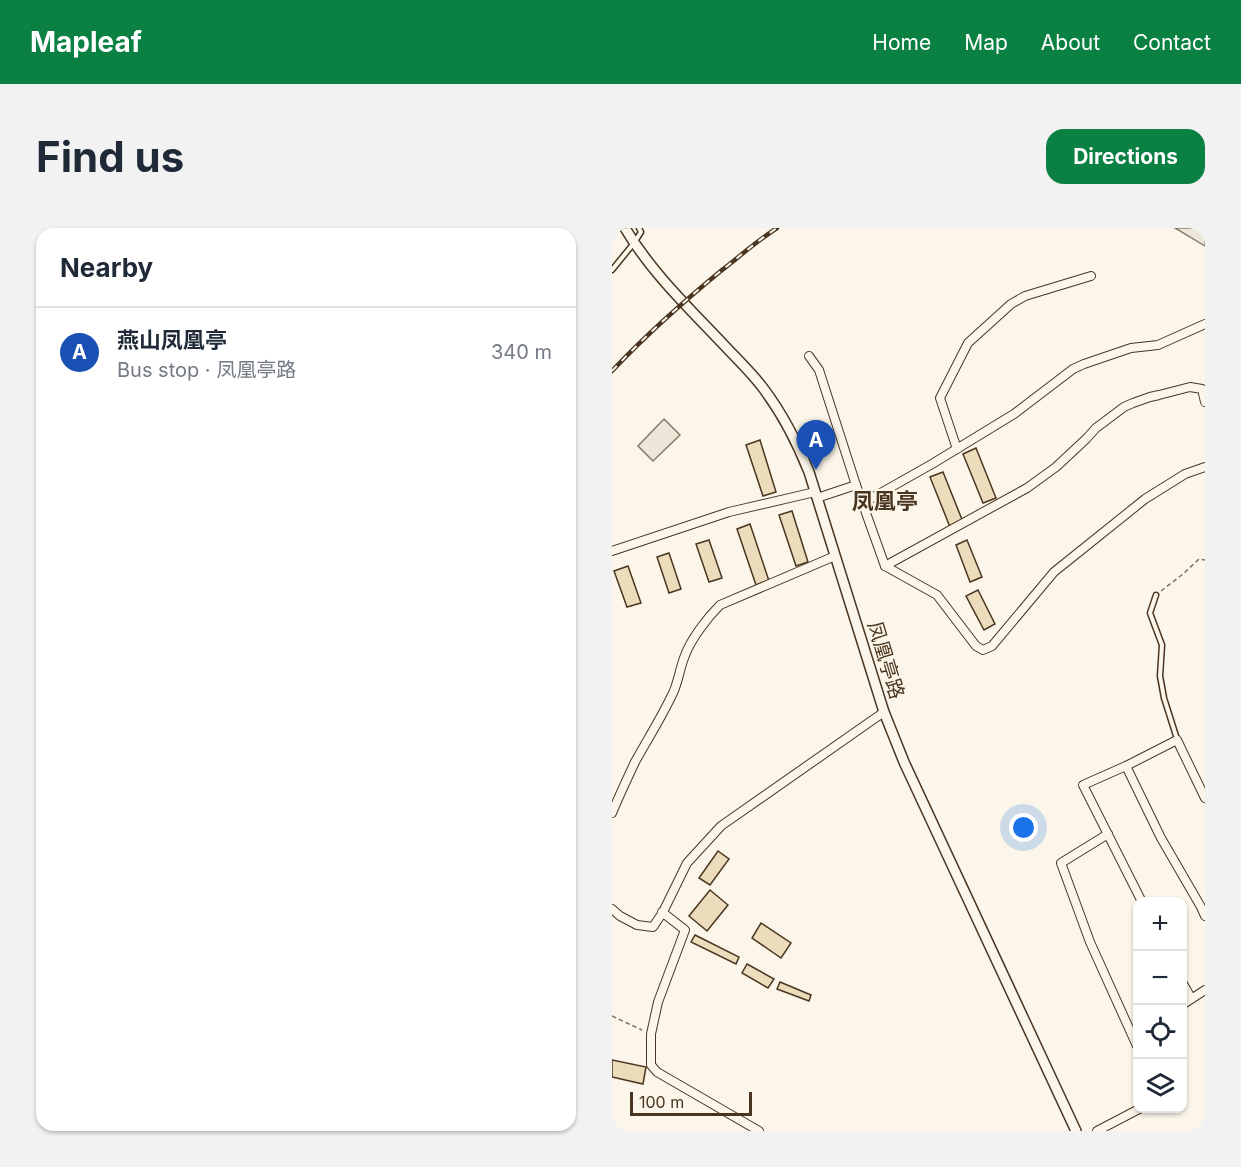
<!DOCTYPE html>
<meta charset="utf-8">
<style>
body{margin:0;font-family:Inter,"Noto Sans SC",sans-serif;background:#f2f2f3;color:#1f2937}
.controls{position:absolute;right:18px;bottom:18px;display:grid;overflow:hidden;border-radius:12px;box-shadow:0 2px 4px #0004}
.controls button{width:54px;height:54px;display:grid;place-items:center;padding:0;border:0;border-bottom:2px solid #e0e1e3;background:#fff;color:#1f2937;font:30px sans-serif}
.scale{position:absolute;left:18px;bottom:15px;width:122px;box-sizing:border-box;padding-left:6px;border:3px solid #4a3520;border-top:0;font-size:16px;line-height:21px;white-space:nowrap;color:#4a3520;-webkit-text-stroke:4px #fbf6e9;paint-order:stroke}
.you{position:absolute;left:412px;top:600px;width:21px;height:21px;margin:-15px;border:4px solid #fff;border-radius:50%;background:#1a73e8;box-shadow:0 0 0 9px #1a73e833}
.badge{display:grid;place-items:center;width:39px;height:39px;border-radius:50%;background:#0b8043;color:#fff;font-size:20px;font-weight:700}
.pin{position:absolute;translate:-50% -50px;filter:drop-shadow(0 2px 3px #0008)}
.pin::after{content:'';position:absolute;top:32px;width:21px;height:18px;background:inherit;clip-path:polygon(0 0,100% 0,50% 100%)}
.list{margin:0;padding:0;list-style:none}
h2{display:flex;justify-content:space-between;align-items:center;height:78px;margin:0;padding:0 24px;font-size:26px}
h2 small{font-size:20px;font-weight:400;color:#747a83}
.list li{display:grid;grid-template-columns:39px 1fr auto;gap:18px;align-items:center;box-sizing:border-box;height:90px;padding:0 24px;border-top:2px solid #e0e1e3}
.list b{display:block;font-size:22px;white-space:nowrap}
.list p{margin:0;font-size:20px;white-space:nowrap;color:#747a83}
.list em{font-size:20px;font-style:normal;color:#747a83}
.icon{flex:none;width:33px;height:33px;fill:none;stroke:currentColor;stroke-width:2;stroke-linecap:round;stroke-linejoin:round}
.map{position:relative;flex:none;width:593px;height:903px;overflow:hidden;border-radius:18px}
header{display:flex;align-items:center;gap:36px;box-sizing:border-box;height:84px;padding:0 30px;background:#0b8043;color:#fff}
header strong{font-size:28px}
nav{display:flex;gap:33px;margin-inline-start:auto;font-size:21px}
.intro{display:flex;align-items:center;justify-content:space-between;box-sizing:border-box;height:144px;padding:0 36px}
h1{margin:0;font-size:42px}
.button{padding:15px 27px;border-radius:18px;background:#0b8043;color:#fff;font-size:21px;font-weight:700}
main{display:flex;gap:36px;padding:0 36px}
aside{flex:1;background:#fff;border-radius:18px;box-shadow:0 2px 4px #0004}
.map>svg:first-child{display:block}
</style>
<header>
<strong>Mapleaf</strong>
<nav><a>Home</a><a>Map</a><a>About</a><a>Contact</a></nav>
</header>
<div class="intro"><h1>Find us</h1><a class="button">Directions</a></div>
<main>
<aside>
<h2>Nearby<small></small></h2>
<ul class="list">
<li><span class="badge" style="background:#1a4fb4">A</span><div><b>燕山凤凰亭</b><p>Bus stop · 凤凰亭路</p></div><em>340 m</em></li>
</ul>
</aside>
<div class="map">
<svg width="593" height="903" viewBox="0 0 593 903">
<rect width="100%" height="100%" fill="#fbf6e9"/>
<!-- green -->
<g fill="#ede6d9" stroke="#887966" stroke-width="1.5">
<path d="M 563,0 L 593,0 L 593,18 Z"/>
<path d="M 52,191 L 68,207 L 41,233 L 26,218 Z"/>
</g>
<!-- building -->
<g fill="#ecdcbc" stroke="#4a3520" stroke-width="1.5">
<path d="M 148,212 L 164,264 L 151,268 L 134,217 Z"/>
<path d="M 364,220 L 384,270 L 371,275 L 351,226 Z"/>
<path d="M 331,244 L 351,294 L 338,299 L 318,249 Z"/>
<path d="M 180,283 L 196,334 L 184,338 L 167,287 Z"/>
<path d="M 138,296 L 157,353 L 144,357 L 125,301 Z"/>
<path d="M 97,312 L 110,350 L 97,354 L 84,316 Z"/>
<path d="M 355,312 L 370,349 L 358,354 L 344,317 Z"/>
<path d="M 57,325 L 69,361 L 57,365 L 45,329 Z"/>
<path d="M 16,338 L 29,375 L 15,379 L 2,343 Z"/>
<path d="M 366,362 L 383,396 L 372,402 L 354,368 Z"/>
<path d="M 106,623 L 117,631 L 98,657 L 87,650 Z"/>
<path d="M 98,662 L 116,677 L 95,703 L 77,688 Z"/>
<path d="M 149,695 L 179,715 L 169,730 L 140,710 Z"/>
<path d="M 83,707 L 127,729 L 124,736 L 79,714 Z"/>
<path d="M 135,736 L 162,751 L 156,760 L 130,745 Z"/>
<path d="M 168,754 L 199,767 L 197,773 L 165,761 Z"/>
<path d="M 0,832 L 34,839 L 31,856 L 0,849 Z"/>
</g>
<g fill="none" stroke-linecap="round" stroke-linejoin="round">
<!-- service casing -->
<g stroke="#4a3520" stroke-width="7">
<g id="service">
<path d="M 0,42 L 22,15 L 29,4 L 27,0"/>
<path d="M 544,367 L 538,385 L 550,417 L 548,448 L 552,470 L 565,511"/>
</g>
</g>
<!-- minor casing -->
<g stroke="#4a3520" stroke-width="10">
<g id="minor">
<path d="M 197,128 L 207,142 L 244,257"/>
<path d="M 345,221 L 328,170 L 356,115 L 399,76 L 413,68 L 479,48"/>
<path d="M 205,270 L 244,257 L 273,338 L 325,367 L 364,418 L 371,422 L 380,418 L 442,344 L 533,271 L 573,246 L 593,239"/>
<path d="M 251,275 L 320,236 L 402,186 L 461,141 L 472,136 L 519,120 L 546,117 L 593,96"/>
<path d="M 0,323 L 117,284 L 203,264"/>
<path d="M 273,338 L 415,260 L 444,239 L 474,211 L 484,200 L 512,179 L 521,175 L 538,169 L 547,167 L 578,159 L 590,161 L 593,174"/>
<path d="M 514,538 L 549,610 L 589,679 L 593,688"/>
<path d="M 0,585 C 7,568 15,551 23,534 C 35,512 48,492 59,469 C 66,457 67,443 72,430 C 78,412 95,390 108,377 L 223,328"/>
<path d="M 496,606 L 449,635 L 478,714 L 525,818"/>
<path d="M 530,674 L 471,557 L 514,538 L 565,512 L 593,570"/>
<path d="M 0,681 L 8,688 L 25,697 L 41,699 L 51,684 L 75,635 L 109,598 L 272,484"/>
<path d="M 50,684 L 73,702 L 46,774 L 39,806 L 39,837 L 45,844 L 147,903"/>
<path d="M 570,754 L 579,770"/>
<path d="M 570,777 L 593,762"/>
<path d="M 485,903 L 529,880"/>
</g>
</g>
<!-- tertiary casing -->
<g stroke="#4a3520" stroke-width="12">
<path id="tertiary" d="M 13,0 C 39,44 76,79 111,116 C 124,130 139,144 151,160 C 170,185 185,214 197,244 L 272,484 L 292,534 L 464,903"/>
</g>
<!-- path -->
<g stroke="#7f6f5c" stroke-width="1.5" stroke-dasharray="4.5 3" stroke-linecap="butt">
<path d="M 549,363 L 571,346 L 587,331 L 593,332"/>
<path d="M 0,788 L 30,802"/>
</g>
<!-- service -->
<use href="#service" stroke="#fbf6e9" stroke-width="4"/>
<!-- minor -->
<use href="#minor" stroke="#fbf6e9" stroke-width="8"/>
<!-- tertiary -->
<use href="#tertiary" stroke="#fbf6e9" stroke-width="9"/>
<!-- rail casing -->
<g stroke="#4a3520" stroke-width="4.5">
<path id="rail" d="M 0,143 C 34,107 71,74 110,42 C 128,28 145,13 165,0"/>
</g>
<!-- rail -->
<use href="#rail" stroke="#fbf6e9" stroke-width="2" stroke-dasharray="7" stroke-linecap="butt"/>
</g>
<g text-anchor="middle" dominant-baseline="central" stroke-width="4.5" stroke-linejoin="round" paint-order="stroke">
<!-- street labels -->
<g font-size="20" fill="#4a3520" stroke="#fbf6e9">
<text transform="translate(274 432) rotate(73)">凤凰亭路</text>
</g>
<!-- quarter labels -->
<g font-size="22" font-weight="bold" fill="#4a3520" stroke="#fbf6e9">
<text x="273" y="273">凤凰亭</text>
</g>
</g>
</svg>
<div class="controls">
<button>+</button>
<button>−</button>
<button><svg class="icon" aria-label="locate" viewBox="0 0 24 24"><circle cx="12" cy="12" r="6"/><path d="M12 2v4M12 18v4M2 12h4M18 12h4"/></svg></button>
<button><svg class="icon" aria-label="layers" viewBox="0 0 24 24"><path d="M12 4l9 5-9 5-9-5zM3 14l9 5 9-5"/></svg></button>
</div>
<div class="scale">100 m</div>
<div class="you"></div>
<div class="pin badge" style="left:204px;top:242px;background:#1a4fb4">A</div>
</div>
</main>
